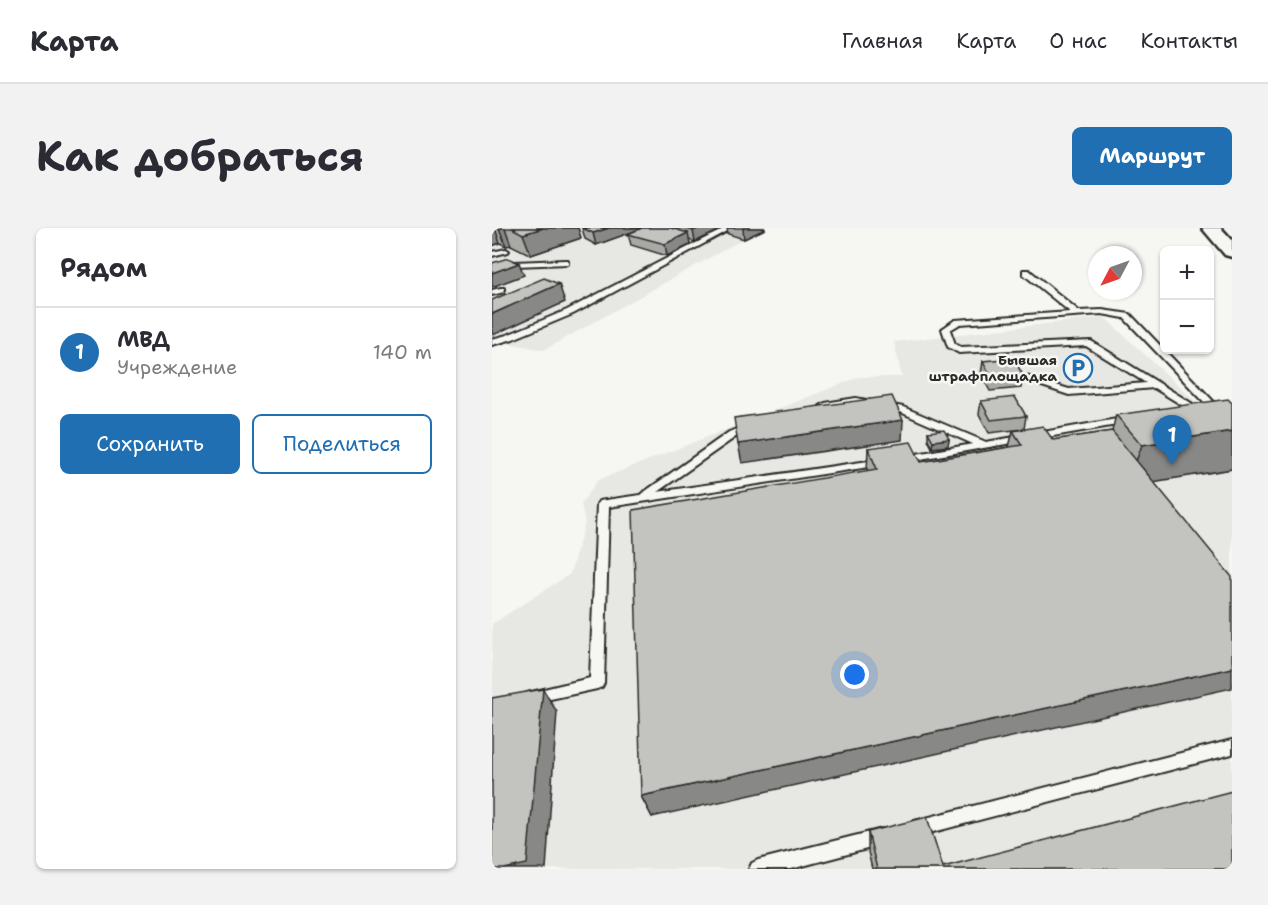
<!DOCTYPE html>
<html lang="ru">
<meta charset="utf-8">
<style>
body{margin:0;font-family:"Shantell Sans",sans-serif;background:#f2f2f3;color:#2b2b33}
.controls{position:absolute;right:18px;top:18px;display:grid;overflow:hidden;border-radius:9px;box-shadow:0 2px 4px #0004}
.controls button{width:54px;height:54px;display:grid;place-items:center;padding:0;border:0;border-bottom:2px solid #e1e1e2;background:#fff;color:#2b2b33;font:30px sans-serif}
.compass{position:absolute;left:596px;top:18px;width:54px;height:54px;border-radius:50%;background:#fff;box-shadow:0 2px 4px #0004;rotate:229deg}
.you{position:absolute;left:363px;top:447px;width:21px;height:21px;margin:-15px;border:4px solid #fff;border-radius:50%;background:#1a73e8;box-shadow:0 0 0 9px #1a73e833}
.badge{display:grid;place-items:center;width:39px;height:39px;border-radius:50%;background:#1f6fb2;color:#fff;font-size:20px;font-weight:700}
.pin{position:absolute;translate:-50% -50px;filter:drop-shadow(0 2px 3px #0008)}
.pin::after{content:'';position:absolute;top:32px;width:21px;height:18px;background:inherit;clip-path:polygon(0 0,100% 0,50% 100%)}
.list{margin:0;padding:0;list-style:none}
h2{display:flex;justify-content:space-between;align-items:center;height:78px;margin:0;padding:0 24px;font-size:26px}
h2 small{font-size:20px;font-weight:400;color:#7c7c81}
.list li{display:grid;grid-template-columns:39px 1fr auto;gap:18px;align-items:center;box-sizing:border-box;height:90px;padding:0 24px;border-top:2px solid #e1e1e2}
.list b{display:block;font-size:22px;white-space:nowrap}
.list p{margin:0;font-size:20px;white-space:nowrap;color:#7c7c81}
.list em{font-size:20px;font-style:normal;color:#7c7c81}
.actions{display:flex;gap:12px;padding:18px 24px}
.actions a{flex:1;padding:14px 0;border:2px solid #1f6fb2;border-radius:9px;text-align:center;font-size:21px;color:#1f6fb2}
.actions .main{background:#1f6fb2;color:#fff}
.map{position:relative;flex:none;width:740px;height:641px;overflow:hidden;border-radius:9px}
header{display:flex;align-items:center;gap:36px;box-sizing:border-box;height:84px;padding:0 30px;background:#fff;border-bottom:2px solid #e1e1e2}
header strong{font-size:28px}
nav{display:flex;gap:33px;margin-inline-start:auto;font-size:21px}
.intro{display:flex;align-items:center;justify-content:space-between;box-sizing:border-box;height:144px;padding:0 36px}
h1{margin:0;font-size:42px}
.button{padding:15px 27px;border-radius:9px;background:#1f6fb2;color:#fff;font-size:21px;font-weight:700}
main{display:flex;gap:36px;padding:0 36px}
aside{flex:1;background:#fff;border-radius:9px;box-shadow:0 2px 4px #0004}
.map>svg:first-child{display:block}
</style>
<header>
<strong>Карта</strong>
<nav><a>Главная</a><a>Карта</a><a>О нас</a><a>Контакты</a></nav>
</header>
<div class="intro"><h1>Как добраться</h1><a class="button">Маршрут</a></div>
<main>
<aside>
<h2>Рядом<small></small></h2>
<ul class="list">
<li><span class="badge">1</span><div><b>МВД</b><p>Учреждение</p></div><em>140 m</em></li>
</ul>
<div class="actions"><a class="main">Сохранить</a><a>Поделиться</a></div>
</aside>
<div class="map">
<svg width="740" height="641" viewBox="0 0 740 641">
<rect width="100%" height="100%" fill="#f6f6f2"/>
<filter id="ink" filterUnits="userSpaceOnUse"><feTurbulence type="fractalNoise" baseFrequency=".0167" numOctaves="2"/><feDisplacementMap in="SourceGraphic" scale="12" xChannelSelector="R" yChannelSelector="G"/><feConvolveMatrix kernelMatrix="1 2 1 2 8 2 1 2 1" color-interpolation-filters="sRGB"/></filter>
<g filter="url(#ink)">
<!-- built -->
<g fill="#e7e7e3">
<path d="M 0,0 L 271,0 L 52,122 L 0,112 Z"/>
<path d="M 612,89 L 740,207 L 740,641 L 0,641 L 0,396 L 78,346 L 93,295 L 89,276 L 106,252 L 367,149 L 410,149 L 402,114 Z"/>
</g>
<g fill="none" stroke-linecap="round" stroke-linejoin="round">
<!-- service casing -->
<g stroke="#2b2b2b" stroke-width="4">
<g id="service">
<path d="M 233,0 L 241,0 L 81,86 L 21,111 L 0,117 L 0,111 L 15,107 L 75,82 Z"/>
<path d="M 14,21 L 17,23 L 16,24 L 0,28 L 0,24 Z"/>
<path d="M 73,32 L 76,32 L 76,36 L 23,38 L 0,46 L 0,42 L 22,34 Z"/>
<path d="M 531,42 L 537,42 L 587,83 L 610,82 L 638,86 L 722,174 L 722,178 L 716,178 L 632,90 L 610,86 L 468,96 L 458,102 L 463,116 L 469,119 L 599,113 L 704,178 L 704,182 L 698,182 L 662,160 L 577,167 L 529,151 L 534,148 L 577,161 L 654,155 L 594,118 L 467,125 L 456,119 L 450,101 L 463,92 L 578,84 L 531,46 Z"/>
<path d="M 9,60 L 12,60 L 12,64 L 0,67 L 0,62 Z"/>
<path d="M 364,170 L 411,179 L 494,214 L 636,189 L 641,192 L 636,195 L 411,234 L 406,231 L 407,229 L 481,216 L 406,183 L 364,176 L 333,181 L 328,178 L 333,175 Z"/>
<path d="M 259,195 L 263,196 L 263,200 L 245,208 L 165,264 L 390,231 L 395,234 L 390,237 L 117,279 L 112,455 L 110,459 L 105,461 L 40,475 L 35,473 L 33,469 L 35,465 L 98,450 L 105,276 L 107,273 L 148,267 L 237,204 Z"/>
<path d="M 740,512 L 740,526 L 422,609 L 416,607 L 414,601 L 416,595 L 422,593 Z"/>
<path d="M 390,601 L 396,603 L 398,609 L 396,615 L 390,617 L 299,641 L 257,641 L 260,635 L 266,632 Z"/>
</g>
</g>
<!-- secondary casing -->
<g stroke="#2b2b2b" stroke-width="5">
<path id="secondary" d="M 710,0 L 729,0 L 740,12 L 740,29 L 733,27 Z"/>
</g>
<!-- service -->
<use href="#service" fill="#f6f6f2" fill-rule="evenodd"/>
<!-- secondary -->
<use href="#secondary" fill="#f6f6f2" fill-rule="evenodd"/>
</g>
<!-- wall -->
<g fill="#a8a8a5" stroke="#2b2b2b" stroke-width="1.5">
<path d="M 0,0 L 86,0 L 89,10 L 39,27 L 19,17 L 14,18 L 8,15 L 0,18 Z"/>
<path d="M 90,0 L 225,0 L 226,3 L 203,14 L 197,12 L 198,17 L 175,28 L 139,17 L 136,6 L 145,2 L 104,17 L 93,11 Z"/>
<path d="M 235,0 L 272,0 L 273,1 L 252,11 L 236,6 Z"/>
<path d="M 491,133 L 531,147 L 529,160 L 498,163 L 489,146 Z"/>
<path d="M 489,173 L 534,188 L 532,201 L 561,212 L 620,203 L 624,187 L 740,241 L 661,253 L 160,589 L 149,568 L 375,243 L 376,220 L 429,234 L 517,219 L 521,203 L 531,201 L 497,205 L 487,186 Z"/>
<path d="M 436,204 L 457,211 L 456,218 L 440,220 L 436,211 Z"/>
<path d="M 376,604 L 451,639 L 740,641 L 380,641 L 376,624 Z"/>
</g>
<!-- shaded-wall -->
<g fill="#888886" stroke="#2b2b2b" stroke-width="1.5">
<path d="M 0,0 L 3,0 L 8,15 L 0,18 Z"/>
<path d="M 7,0 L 13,0 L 19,17 L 14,18 Z"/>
<path d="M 51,0 L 86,0 L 89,10 L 39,27 L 31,6 Z"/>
<path d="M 117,0 L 151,0 L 104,17 L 101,5 Z"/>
<path d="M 207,0 L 225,0 L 226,3 L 203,14 L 201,3 Z"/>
<path d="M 251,0 L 272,0 L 273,1 L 252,11 Z"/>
<path d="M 196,5 L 198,17 L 175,28 L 173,16 Z"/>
<path d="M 27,35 L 32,47 L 0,59 L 0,45 Z"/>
<path d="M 67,56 L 73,74 L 1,107 L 0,104 L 0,86 Z"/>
<path d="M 411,192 L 410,212 L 250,235 L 246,216 Z"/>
<path d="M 740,203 L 740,241 L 635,258 L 650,217 Z"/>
<path d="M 457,211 L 456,218 L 440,220 L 441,213 Z"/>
<path d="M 740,440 L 740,460 L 160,589 L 149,568 Z"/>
<path d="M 51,461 L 65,484 L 54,641 L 12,641 Z"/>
</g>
<!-- building -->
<g fill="#c3c3c0" stroke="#2b2b2b" stroke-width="1.5">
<path d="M 20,0 L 51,0 L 31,6 Z"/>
<path d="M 90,0 L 117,0 L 101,5 Z"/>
<path d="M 150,0 L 179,0 L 196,5 L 173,16 L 136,6 Z"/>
<path d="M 192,0 L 207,0 L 201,3 Z"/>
<path d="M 16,30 L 27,35 L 0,45 L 0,35 Z"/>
<path d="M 52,50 L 67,56 L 0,86 L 0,72 Z"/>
<path d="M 521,130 L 531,147 L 500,150 L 491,133 Z"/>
<path d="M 400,168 L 411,192 L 246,216 L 242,190 Z"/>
<path d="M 523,169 L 534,188 L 499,192 L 489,173 Z"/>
<path d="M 736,171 L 740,175 L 740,203 L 650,217 L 624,187 Z"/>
<path d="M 551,198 L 561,212 L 620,203 L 740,349 L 740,440 L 149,568 L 141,282 L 385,241 L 376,220 L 419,214 L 429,234 L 530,217 L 521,203 Z"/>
<path d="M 452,202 L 457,211 L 441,213 L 436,204 Z"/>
<path d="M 51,461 L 35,636 L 12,641 L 0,641 L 0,470 Z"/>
<path d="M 740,563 L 740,641 L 385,641 L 376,604 L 435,589 L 451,639 Z"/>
</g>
</g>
<!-- icons -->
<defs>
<g id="parking-ring" transform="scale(1.5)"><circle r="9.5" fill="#f6f6f2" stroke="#1f6fb2" stroke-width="1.5"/><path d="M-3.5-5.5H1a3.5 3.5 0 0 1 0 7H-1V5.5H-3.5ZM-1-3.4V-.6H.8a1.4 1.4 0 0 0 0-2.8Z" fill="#1f6fb2"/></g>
</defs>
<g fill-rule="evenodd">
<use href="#parking-ring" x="586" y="140"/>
</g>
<g text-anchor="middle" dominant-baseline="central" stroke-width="5" stroke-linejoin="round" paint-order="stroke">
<!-- far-poi labels -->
<g font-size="14" font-weight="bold" fill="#2b2b2b" stroke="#f6f6f2" text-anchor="end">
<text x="565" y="132">Бывшая<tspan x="565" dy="16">штрафплощадка</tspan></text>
</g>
</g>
</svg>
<div class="controls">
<button>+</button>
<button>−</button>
</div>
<svg class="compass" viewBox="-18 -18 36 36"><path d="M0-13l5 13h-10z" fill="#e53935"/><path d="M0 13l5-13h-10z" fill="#7c7c81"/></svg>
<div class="you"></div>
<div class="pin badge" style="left:680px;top:237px">1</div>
</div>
</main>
